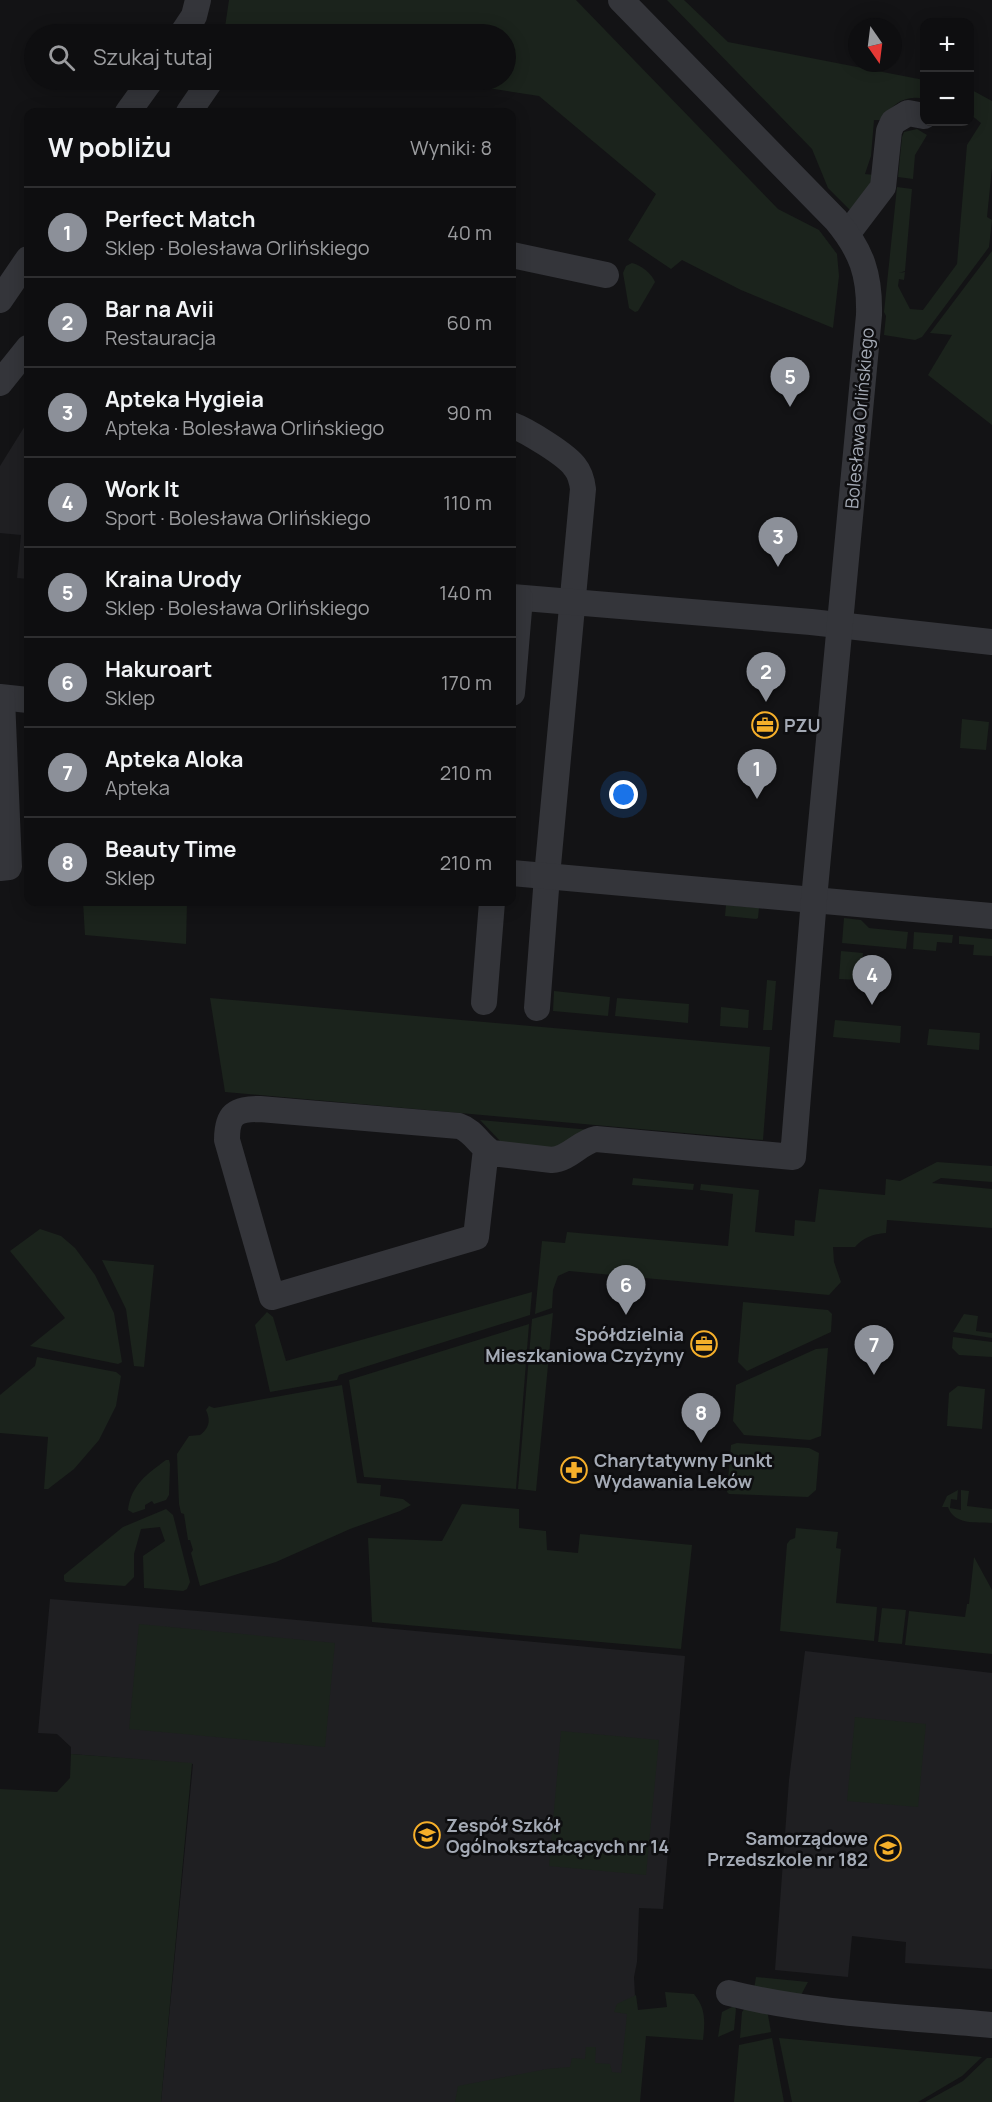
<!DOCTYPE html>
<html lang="pl">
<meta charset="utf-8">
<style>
body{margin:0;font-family:Manrope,sans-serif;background:#1c1c1e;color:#f1f3f6}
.controls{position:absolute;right:18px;top:18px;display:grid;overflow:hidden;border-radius:12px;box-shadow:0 3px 15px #0003}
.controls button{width:54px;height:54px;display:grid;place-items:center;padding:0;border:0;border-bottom:2px solid #2e2e30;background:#0e0e10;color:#f1f3f6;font:30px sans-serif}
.compass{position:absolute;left:848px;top:18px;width:54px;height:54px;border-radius:50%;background:#0e0e10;box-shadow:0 3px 15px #0003;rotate:166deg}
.you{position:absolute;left:624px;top:795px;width:21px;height:21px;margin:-15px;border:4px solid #fff;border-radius:50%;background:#1a73e8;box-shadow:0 0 0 9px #1a73e833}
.badge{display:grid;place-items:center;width:39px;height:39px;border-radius:50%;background:#8c9099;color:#fff;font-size:20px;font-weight:700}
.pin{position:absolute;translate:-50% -50px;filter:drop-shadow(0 2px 3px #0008)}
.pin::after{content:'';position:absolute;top:32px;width:21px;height:18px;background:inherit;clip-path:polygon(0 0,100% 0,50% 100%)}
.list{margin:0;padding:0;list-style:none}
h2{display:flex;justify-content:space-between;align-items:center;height:78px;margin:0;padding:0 24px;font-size:26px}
h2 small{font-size:20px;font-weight:400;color:#9b9c9f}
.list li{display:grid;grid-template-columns:39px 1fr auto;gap:18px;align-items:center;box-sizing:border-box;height:90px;padding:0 24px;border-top:2px solid #2e2e30}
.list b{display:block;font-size:22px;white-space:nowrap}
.list p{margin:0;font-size:20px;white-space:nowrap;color:#9b9c9f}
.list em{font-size:20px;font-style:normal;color:#9b9c9f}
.icon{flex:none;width:33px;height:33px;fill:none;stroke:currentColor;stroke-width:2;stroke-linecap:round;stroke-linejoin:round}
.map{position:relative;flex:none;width:992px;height:2102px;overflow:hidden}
.search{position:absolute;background:#0e0e10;box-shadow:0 3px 15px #0003;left:24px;top:24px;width:492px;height:66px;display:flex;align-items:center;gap:15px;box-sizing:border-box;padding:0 21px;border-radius:33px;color:#9b9c9f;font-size:22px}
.panel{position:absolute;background:#0e0e10;box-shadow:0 3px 15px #0003;left:24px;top:108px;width:492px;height:798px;border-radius:12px}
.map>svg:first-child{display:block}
</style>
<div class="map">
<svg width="992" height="2102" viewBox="0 0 992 2102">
<rect width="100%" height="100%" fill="#131315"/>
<!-- built -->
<g fill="#1f1f22">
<path d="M 28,421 L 28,579 L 17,578 L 21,535 L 0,533 L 0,466 Z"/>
<path d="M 50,1599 L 210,1612 L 685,1656 L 663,1909 L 639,1908 L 637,1962 L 634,1977 L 635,1997 L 623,2102 L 161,2102 L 193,1764 L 71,1754 L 71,1747 L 57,1734 L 38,1733 Z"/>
<path d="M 805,1651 L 992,1673 L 992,1969 L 905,1963 L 906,1942 L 852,1936 L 848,1977 L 775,1970 L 789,1780 Z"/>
</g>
<!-- green -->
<g fill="#1b231c">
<path d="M 229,0 L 576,0 L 778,209 L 819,230 L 837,254 L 839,276 L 833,328 L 741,290 L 682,260 L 671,269 L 628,240 L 656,194 L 539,96 L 437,80 L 506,80 L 506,34 L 224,34 Z"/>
<path d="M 667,0 L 684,0 L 728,42 L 924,80 L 924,99 C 906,94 891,104 883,120 L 874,120 L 871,156 L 865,174 L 875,175 L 853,213 L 828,188 L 812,149 Z"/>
<path d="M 970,89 L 992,101 L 992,168 L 987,217 L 992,220 L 989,247 L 922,337 L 915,340 L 884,335 L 886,316 L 884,312 L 897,187 L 912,189 L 905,271 L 899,273 L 905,272 L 904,280 L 899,279 L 898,286 L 910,309 L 923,310 L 957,264 L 967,145 L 981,123 L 970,114 Z"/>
<path d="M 917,129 L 927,135 L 915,155 L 913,179 L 898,177 L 902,137 L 904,132 Z"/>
<path d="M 992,251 L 992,425 L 928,375 L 952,335 L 930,333 Z"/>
<path d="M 632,263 C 641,265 652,274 655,282 L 638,311 L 635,312 L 629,308 L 623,273 L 626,266 Z"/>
<path d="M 962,719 L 989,722 L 986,750 L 960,748 Z"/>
<path d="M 83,902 L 187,902 L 186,944 L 85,935 Z"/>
<path d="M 726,905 L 759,908 L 758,918 L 756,919 L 725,916 Z"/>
<path d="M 844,918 L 861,920 L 869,928 L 908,932 L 906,949 L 842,943 Z"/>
<path d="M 914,932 L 953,935 L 952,943 L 937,942 L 936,951 L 913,949 Z"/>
<path d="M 959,936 L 992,939 L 992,956 L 973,955 L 974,945 L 959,944 Z"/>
<path d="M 841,951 L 863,953 L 860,980 L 839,979 Z"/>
<path d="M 767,980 L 776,981 L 772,1030 L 763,1030 Z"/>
<path d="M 554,991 L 610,997 L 608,1016 L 553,1011 Z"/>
<path d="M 210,998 L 770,1047 L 763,1140 L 225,1092 Z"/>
<path d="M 617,998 L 689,1004 L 688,1023 L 615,1016 Z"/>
<path d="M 721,1007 L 749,1010 L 748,1028 L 720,1026 Z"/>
<path d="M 835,1020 L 901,1026 L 900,1043 L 833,1037 Z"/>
<path d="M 929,1029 L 980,1033 L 979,1050 L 927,1045 Z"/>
<path d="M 480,1120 L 591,1130 L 559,1149 L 502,1143 Z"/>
<path d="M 937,1162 L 992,1166 L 992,1182 L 941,1178 L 932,1183 L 992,1189 L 992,1228 L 887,1220 L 886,1233 C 873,1234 864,1237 855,1247 L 833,1247 L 834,1262 L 841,1282 L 829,1295 L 569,1271 L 558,1276 L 553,1290 L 552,1308 L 535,1314 L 542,1241 L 565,1243 L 567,1232 L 728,1246 L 733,1194 L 700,1190 L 701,1184 L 759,1190 L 755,1232 L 794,1236 L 795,1220 L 815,1222 L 819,1189 L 885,1195 L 886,1179 L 900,1181 Z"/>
<path d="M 633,1178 L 694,1184 L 693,1190 L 632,1185 Z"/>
<path d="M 40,1229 L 61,1236 L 75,1248 L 95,1275 L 114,1313 L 122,1362 L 118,1364 L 30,1346 L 65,1318 L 10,1251 Z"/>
<path d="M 102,1260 L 154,1265 L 144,1367 L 134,1366 L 126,1309 Z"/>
<path d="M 532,1292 L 530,1315 L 339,1375 L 337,1380 L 270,1392 L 255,1325 L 267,1312 L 273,1317 L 286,1361 Z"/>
<path d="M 743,1302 L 828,1310 L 832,1314 L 831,1332 L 747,1371 L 738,1362 Z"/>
<path d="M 553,1313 L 536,1491 L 518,1489 L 532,1319 Z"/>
<path d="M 964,1314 L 978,1316 L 976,1331 L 992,1333 L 992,1338 L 953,1332 Z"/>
<path d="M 529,1324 L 516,1489 L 364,1477 L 349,1380 Z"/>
<path d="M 953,1337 L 992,1342 L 992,1357 L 959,1355 L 952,1348 Z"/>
<path d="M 828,1348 L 821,1436 L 810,1440 L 744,1435 L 733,1421 L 736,1385 L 816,1349 Z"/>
<path d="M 37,1357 L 116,1372 L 121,1376 L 116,1406 L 99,1440 L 74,1469 L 48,1489 L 44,1489 L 48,1437 L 0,1433 L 0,1395 L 35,1366 Z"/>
<path d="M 342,1385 L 357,1483 L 381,1485 L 380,1496 L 403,1499 L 411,1505 L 400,1511 L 350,1529 L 276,1562 L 200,1586 L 191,1553 L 193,1550 L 190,1540 L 188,1540 L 184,1514 L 181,1513 L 179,1504 L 177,1454 L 189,1436 L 200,1435 C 209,1428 211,1421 206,1410 L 209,1406 L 214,1408 Z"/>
<path d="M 958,1386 L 985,1389 L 982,1429 L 947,1426 L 949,1393 Z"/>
<path d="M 737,1443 L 809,1448 L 819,1453 L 816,1490 L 808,1497 L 729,1494 L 727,1492 L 731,1445 Z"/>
<path d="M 166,1460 L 169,1460 L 170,1464 L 169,1495 L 166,1500 L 154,1504 L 152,1501 L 145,1505 L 145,1509 L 133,1513 L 128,1510 C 131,1485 147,1474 166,1460 Z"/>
<path d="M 958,1490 L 957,1500 L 951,1499 L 950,1508 L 961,1510 L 961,1490 L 969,1491 L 967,1506 L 992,1509 L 992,1523 C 976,1522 954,1525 948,1507 L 942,1507 L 947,1496 Z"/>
<path d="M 462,1504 L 519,1509 L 519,1528 L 546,1531 L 547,1550 L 578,1553 L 580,1534 L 692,1545 L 681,1649 L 372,1622 L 368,1538 L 442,1541 Z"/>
<path d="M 166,1509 L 173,1515 L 190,1582 L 187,1589 L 183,1591 L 144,1588 L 143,1556 L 165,1541 L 160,1527 L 141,1529 L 134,1554 L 134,1577 L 125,1586 L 66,1582 L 64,1580 L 64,1575 L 123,1527 Z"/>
<path d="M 796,1528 L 838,1532 L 836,1548 L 841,1549 L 836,1603 L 877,1607 L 874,1641 L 780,1631 L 787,1544 L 790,1540 L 795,1538 Z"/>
<path d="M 974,1557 L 992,1590 L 992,1654 L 905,1645 L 909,1611 L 965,1617 L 967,1604 L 969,1604 Z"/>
<path d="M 882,1608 L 906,1610 L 902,1644 L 878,1642 Z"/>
<path d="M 139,1624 L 335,1643 L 325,1747 L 129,1729 Z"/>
<path d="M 855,1717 L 926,1724 L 918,1807 L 847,1801 Z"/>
<path d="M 561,1731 L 659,1740 L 646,1875 L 549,1866 Z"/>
<path d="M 71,1754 L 192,1763 L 161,2102 L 0,2102 L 0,1789 L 57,1792 L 70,1778 Z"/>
<path d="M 756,1977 L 808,1982 L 800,1997 L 754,1989 Z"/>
<path d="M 665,1992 L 694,1994 C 706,2009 705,2021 703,2040 L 646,2036 L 640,2102 L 455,2102 L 458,2086 L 547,2069 L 570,2067 L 572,2058 L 585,2059 L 586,2047 L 596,2047 L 595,2063 L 610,2064 L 612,2072 L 621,2073 L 627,2014 L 614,2012 L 617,2004 L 636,1995 L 638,2010 L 667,2007 Z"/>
<path d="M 734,2006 L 736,2009 L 734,2030 L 718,2037 L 722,2012 Z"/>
<path d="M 746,2007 L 764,2010 L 768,2015 L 771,2032 L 740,2038 L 742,2012 Z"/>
<path d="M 772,2038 L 784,2102 L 734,2102 L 739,2045 Z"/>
<path d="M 779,2038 L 982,2057 L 962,2076 L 918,2102 L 792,2102 Z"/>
<path d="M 987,2058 L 992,2058 L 992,2102 L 925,2102 L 963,2081 Z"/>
</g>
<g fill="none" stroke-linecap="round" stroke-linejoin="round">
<!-- minor -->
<g stroke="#34353a" stroke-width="26">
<path d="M 182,34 L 194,16 L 198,0"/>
<path d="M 128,112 L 151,80"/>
<path d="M 189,112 L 211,80"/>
<path d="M 848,233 L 883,187 L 889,131 L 893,122 L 908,113 L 924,116"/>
<path d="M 512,255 L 606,275"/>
<path d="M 0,300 L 28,259"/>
<path d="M 0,383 L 28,348"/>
<path d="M 512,425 C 526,430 567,455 575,467 C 580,473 582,481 583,489 L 547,876 L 537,1008"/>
<path d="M 512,597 L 811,622 L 992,642"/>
<path d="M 512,693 L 520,598"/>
<path d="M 0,697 L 28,700"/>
<path d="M 0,868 L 9,867 L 2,698"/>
<path d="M 512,873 L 992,916"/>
<path d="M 484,1002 L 492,902"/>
<path d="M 486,1149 L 476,1237 L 272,1297 L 227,1140 C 227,1114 235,1109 260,1109 L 459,1126 C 474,1131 479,1145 492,1153 L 552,1160 C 569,1159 580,1142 596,1139 L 793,1157 L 814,899 L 869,315 C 870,275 862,251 836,220 L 621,0"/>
<path d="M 729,1993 C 813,2014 906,2017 992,2025"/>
</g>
</g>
<!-- icons -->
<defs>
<g id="office-ring" transform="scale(1.35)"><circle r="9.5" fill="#0e0e10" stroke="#f5af2a" stroke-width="1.5"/><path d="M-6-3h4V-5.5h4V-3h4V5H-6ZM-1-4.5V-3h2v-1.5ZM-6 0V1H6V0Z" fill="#f5af2a"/></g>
<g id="pharmacy-ring" transform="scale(1.35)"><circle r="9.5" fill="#0e0e10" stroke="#f5af2a" stroke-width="1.5"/><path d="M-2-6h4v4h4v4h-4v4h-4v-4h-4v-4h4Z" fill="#f5af2a"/></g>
<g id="school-ring" transform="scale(1.35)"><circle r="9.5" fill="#0e0e10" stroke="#f5af2a" stroke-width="1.5"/><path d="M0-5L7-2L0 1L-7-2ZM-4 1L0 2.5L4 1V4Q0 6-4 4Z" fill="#f5af2a"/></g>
</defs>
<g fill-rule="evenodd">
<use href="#office-ring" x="765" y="725"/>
<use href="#office-ring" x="704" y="1344"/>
<use href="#pharmacy-ring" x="574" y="1470"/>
<use href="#school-ring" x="427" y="1835"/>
<use href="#school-ring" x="888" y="1848"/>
</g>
<g text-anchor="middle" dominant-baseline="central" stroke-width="5" stroke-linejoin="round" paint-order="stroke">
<!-- street labels -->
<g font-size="18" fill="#a4aab5" stroke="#0e0e10">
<text transform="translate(859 418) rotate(-85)">Bolesława Orlińskiego</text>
</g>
<!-- poi labels -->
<g font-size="18" font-weight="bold" fill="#a4aab5" stroke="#0e0e10" text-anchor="start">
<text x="784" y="725">PZU</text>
<text x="684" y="1334" text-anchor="end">Spółdzielnia<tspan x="684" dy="21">Mieszkaniowa Czyżyny</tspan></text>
<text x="594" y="1460">Charytatywny Punkt<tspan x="594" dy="21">Wydawania Leków</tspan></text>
<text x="446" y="1825">Zespół Szkół<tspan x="446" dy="21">Ogólnokształcących nr 14</tspan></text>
<text x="868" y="1838" text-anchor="end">Samorządowe<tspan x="868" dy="21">Przedszkole nr 182</tspan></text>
</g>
</g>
</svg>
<div class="controls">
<button>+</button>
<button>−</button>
</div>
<svg class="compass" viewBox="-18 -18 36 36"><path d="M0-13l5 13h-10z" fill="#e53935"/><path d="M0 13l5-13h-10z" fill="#9b9c9f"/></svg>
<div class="you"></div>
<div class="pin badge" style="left:757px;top:799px">1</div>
<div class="pin badge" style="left:766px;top:702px">2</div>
<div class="pin badge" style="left:778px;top:567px">3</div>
<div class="pin badge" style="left:872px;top:1005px">4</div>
<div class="pin badge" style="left:790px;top:407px">5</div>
<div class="pin badge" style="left:626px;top:1315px">6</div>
<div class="pin badge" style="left:874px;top:1375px">7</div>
<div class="pin badge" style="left:701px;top:1443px">8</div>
<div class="search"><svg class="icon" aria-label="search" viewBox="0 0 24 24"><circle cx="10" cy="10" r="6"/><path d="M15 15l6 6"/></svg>Szukaj tutaj</div>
<section class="panel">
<h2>W pobliżu<small>Wyniki: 8</small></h2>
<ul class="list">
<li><span class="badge">1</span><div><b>Perfect Match</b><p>Sklep · Bolesława Orlińskiego</p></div><em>40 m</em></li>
<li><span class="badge">2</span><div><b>Bar na Avii</b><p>Restauracja</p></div><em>60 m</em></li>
<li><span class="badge">3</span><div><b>Apteka Hygieia</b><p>Apteka · Bolesława Orlińskiego</p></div><em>90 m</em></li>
<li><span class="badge">4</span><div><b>Work It</b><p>Sport · Bolesława Orlińskiego</p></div><em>110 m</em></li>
<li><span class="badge">5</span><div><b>Kraina Urody</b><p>Sklep · Bolesława Orlińskiego</p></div><em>140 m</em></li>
<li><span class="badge">6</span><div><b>Hakuroart</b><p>Sklep</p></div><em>170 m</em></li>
<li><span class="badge">7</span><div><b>Apteka Aloka</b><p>Apteka</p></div><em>210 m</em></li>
<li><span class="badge">8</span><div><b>Beauty Time</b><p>Sklep</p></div><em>210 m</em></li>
</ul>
</section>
</div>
